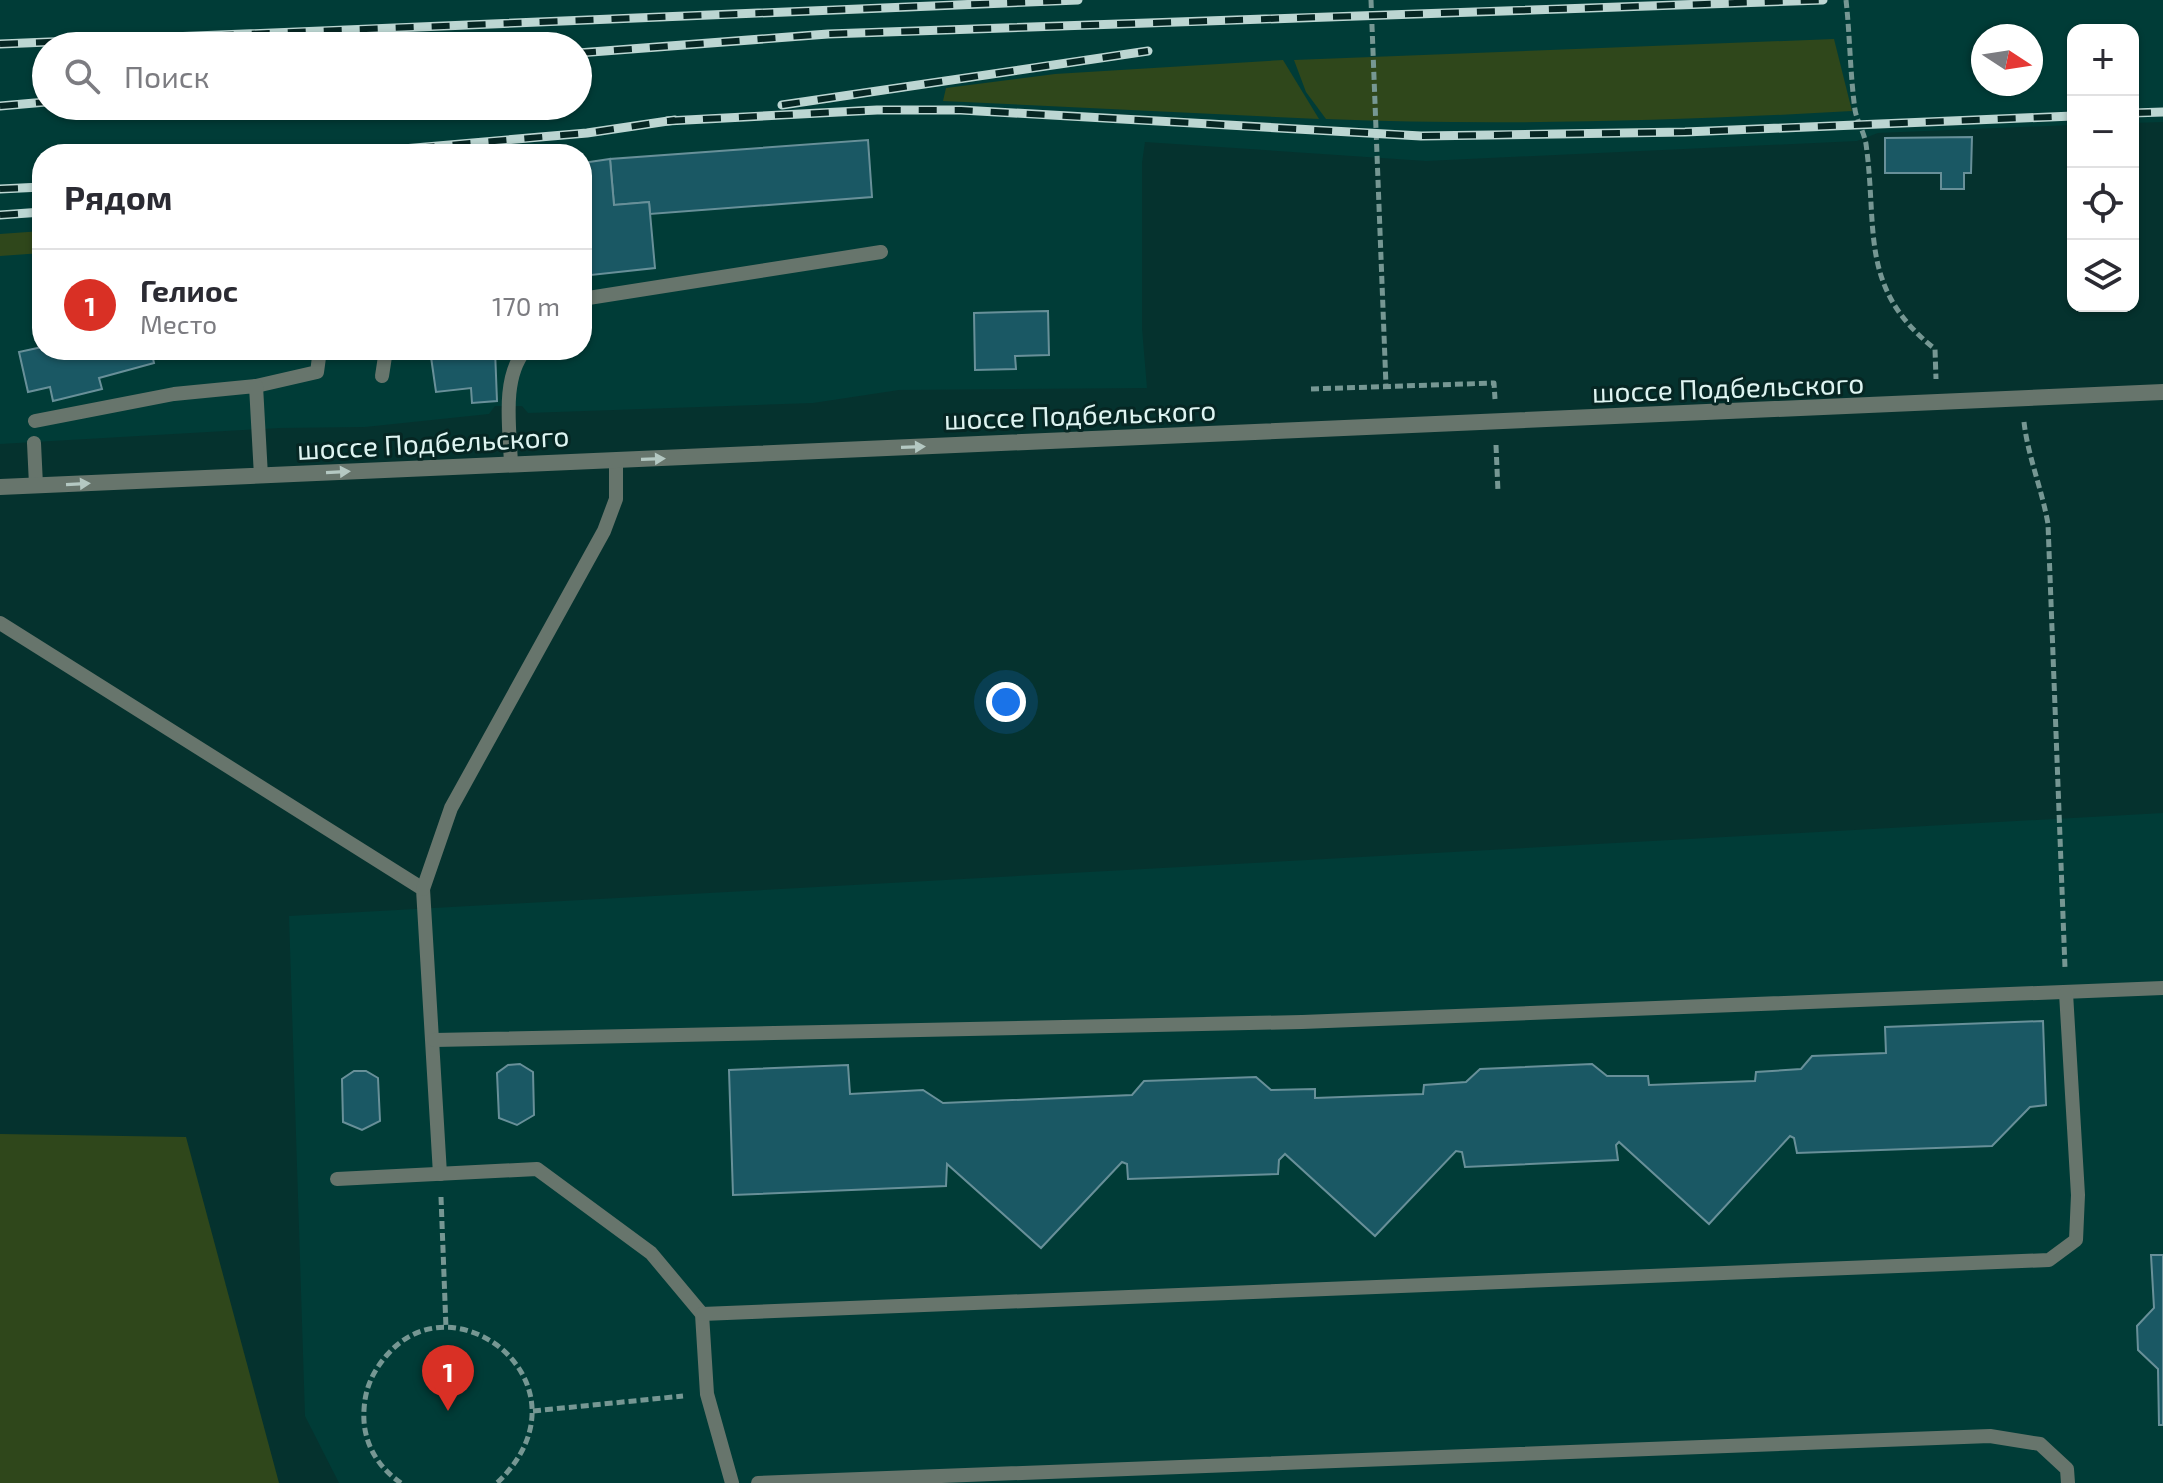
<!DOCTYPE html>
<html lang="ru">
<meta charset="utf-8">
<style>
body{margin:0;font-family:"Exo 2",sans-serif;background:#f2f2f3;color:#2b2b33}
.controls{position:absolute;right:24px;top:24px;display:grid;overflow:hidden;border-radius:16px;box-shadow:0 2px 6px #0004}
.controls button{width:72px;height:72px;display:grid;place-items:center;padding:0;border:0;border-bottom:2px solid #e1e1e2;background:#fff;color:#2b2b33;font:40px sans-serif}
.compass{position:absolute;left:1971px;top:24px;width:72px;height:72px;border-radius:50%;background:#fff;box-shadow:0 2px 6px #0004;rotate:102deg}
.you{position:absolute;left:1006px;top:702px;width:28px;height:28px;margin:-20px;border:6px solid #fff;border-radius:50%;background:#1a73e8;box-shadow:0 0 0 12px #1a73e833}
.badge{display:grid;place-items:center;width:52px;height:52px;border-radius:50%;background:#d93025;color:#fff;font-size:26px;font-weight:700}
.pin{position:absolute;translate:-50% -66px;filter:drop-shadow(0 2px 4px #0008)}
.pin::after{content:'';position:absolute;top:42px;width:28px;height:24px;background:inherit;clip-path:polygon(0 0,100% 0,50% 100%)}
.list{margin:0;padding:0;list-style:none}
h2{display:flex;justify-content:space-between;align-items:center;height:104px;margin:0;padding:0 32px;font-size:34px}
h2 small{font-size:26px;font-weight:400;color:#7c7c81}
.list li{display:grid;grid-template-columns:52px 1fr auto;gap:24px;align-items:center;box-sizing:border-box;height:112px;padding:0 32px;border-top:2px solid #e1e1e2}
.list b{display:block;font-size:30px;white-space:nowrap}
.list p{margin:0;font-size:26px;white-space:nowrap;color:#7c7c81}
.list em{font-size:26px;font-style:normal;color:#7c7c81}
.icon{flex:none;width:44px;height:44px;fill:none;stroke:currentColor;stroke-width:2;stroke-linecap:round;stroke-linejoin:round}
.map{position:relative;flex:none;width:2163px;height:1483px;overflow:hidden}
.search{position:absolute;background:#fff;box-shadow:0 2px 6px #0004;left:32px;top:32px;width:560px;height:88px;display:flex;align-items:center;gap:20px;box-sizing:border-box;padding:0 28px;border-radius:44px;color:#7c7c81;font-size:30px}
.panel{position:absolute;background:#fff;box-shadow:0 2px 6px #0004;left:32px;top:144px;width:560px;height:216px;border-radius:32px}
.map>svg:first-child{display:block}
</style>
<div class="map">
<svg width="2163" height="1483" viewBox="0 0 2163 1483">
<rect width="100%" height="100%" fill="#05322e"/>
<!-- built -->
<g fill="#003c37" fill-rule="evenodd">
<path d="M 0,0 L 2163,0 L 2163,122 L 2133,123 L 2133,30 L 2073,30 L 2073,125 L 1878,133 L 1857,141 L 1426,161 L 1145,142 L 1142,163 L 1142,328 L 1147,388 L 899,390 L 813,403 L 528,413 L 522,406 L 495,406 L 489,414 L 365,427 L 280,428 L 0,444 ZM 1983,36 L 2031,36 L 2031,84 L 1983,84 ZM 46,46 L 578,46 L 578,106 L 46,106 ZM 42,154 L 582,154 L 582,350 L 42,350 Z"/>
<path d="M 2163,813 L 2163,1483 L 339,1483 L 305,1416 L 289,916 Z"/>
</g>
<!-- green -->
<g fill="#2f471b">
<path d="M 1834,39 L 1852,111 C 1677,121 1501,126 1326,119 L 1306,92 L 1294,60 Z"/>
<path d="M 1283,60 L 1319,119 L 943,101 L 946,88 L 1055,74 Z"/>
<path d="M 42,231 L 42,253 L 0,256 L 0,234 Z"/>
<path d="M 0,1134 L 186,1137 L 279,1483 L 0,1483 Z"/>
</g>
<!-- building -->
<g fill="#1a5864" stroke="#689099" stroke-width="2">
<path d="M 1972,137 L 1971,173 L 1964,173 L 1964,189 L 1941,189 L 1941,173 L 1885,173 L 1885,138 Z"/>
<path d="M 868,140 L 872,197 L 650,214 L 649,202 L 614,205 L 610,159 Z"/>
<path d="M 610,159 L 614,205 L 649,202 L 655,268 L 582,276 L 582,163 Z"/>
<path d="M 1048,311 L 1049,355 L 1015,356 L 1016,369 L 975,370 L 974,313 Z"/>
<path d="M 42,347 L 42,350 L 151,350 L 154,363 L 99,378 L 102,389 L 53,401 L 50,387 L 28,392 L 19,352 Z"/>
<path d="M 430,350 L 495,350 L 497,401 L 472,403 L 471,388 L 436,392 Z"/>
<path d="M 2043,1021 L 2046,1105 L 2030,1107 L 1992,1146 L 1797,1153 L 1794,1138 L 1790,1136 L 1709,1224 L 1619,1142 L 1616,1145 L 1618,1160 L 1465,1167 L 1462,1152 L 1456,1151 L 1375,1236 L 1285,1154 L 1279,1160 L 1278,1174 L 1128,1179 L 1127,1164 L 1122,1162 L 1041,1248 L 947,1164 L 946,1186 L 733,1195 L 729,1070 L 848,1065 L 850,1094 L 923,1090 L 943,1103 L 1132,1095 L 1144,1081 L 1256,1077 L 1271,1090 L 1315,1089 L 1315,1098 L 1423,1094 L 1424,1085 L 1466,1082 L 1480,1069 L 1592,1064 L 1607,1076 L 1648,1076 L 1649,1085 L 1755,1081 L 1756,1072 L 1801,1069 L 1812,1056 L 1886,1053 L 1885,1027 Z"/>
<path d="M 520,1064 L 533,1072 L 534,1115 L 517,1125 L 499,1118 L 497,1073 L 508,1065 Z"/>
<path d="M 354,1071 L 366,1071 L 378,1078 L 380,1121 L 362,1130 L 343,1122 L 342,1079 Z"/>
<path d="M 2151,1255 L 2163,1255 L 2163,1425 L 2159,1425 L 2158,1369 L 2138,1350 L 2137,1326 L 2154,1308 Z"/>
</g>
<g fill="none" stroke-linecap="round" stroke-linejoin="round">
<!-- path -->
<g stroke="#769793" stroke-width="5" stroke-dasharray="8 4" stroke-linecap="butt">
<path d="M 1371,0 L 1386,386"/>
<path d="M 1846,0 C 1850,36 1850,73 1855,110 C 1857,121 1864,132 1866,144 C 1878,230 1858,288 1935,349 L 1936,379"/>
<path d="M 1311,389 L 1494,383 L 1495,399"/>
<path d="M 2024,422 C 2028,457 2042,489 2048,524 L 2065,968"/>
<path d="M 1496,445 L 1498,492"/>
<path d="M 441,1197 L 446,1328"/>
<path d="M 533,1411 L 683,1396"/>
<path d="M 401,1483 C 376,1466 362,1440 364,1410 C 365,1388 373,1371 387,1355 C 456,1274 598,1387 497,1483"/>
</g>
<!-- service -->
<g stroke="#67756c" stroke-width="14">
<path d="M 582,299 L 881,252"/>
<path d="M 382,376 L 386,350"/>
<path d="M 256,386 L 317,372 L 320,350"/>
<path d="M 35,421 L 174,394 L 256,386 L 261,476"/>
<path d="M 34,443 L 36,485"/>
<path d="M 511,465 C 510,429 501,379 525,350"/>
<path d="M 0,623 L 423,889 L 440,1174"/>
<path d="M 423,889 L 451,808 L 604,531 L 616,499 L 616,460"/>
<path d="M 434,1040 L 1302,1022 L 2163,988"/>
<path d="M 337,1179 L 537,1169 L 651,1253 L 702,1314 L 707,1394 L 732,1483"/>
<path d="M 702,1314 L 2049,1260 L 2076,1240 L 2078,1195 L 2066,993"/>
<path d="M 758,1483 L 1990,1436 L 2040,1444 L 2067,1469 L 2068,1483"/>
</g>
<!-- minor -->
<path stroke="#67756c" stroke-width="16" d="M 0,487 L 2163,392"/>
<!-- rail casing -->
<g stroke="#bcd6d2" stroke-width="9">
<g id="rail">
<path d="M 0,44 L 1078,0"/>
<path d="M 578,53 L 828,34 L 1823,0"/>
<path d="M 782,105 L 1148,51"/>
<path d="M 0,106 L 46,102"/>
<path d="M 2133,113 L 2163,112"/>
<path d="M 667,121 L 877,110 L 961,110 L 1421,136 L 1685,132 L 2073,116"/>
<path d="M 345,154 L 587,133 L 675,120"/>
<path d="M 0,189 L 42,187"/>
<path d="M 0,215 L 42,212"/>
</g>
</g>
<!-- rail -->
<use href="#rail" stroke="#062623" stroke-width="6" stroke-dasharray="18" stroke-linecap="butt"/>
</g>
<!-- one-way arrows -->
<defs><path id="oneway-solid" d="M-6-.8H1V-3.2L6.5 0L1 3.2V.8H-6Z" transform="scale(2)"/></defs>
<g fill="#b4c8c2">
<use href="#oneway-solid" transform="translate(913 447) rotate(-2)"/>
<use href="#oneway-solid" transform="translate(653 459) rotate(-2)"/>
<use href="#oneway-solid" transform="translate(338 472) rotate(-3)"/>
<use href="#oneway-solid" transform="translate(78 484) rotate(-3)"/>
</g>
<g text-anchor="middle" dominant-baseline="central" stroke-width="6" stroke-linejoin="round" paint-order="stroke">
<!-- street labels -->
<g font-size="28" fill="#def4f1" stroke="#062623">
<text transform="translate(1728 387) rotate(-2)">шоссе Подбельского</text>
<text transform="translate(1080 414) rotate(-2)">шоссе Подбельского</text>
<text transform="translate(433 442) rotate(-3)">шоссе Подбельского</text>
</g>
</g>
</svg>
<div class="controls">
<button>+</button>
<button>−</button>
<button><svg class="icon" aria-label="locate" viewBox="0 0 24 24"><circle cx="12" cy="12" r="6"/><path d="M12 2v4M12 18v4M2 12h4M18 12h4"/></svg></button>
<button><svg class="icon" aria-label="layers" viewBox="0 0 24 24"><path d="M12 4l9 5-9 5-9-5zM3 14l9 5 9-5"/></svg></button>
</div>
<svg class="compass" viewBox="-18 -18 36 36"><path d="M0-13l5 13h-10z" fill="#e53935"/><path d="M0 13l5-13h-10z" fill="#7c7c81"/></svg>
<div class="you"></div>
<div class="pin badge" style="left:448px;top:1411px">1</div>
<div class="search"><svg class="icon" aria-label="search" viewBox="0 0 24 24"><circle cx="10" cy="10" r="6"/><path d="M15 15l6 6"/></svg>Поиск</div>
<section class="panel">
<h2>Рядом<small></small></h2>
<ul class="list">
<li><span class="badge">1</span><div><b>Гелиос</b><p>Место</p></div><em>170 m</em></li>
</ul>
</section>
</div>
